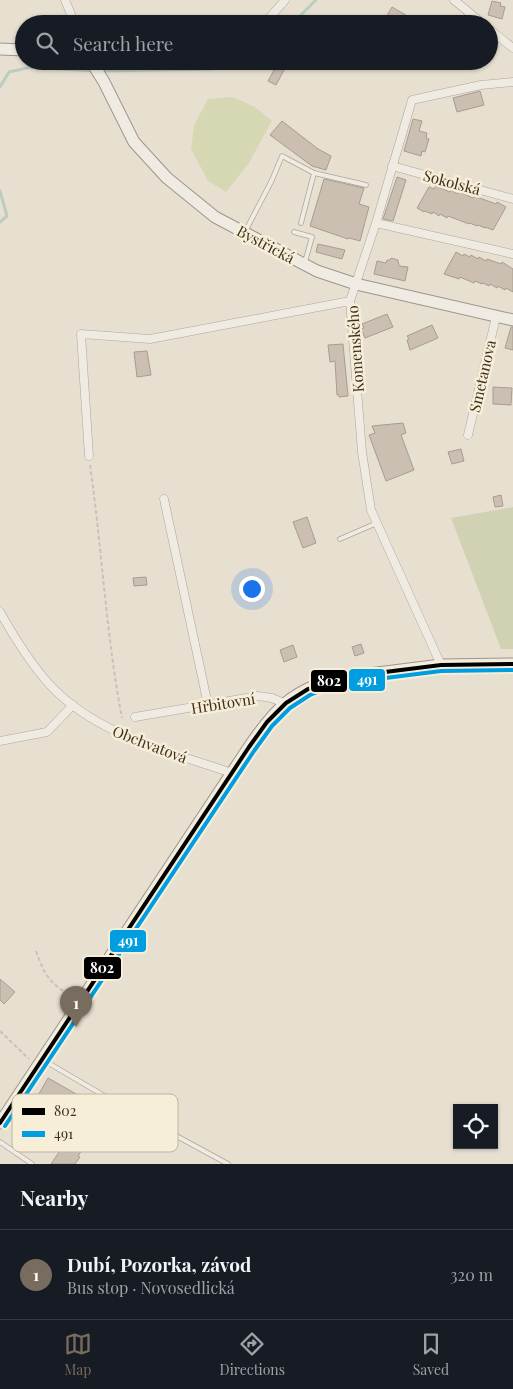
<!DOCTYPE html>
<meta charset="utf-8">
<style>
body{margin:0;font-family:"Playfair Display",serif;background:#242831;color:#f1f3f6}
.controls{position:absolute;right:15px;bottom:15px;display:grid;overflow:hidden;border-radius:0px;box-shadow:0 1px 4px #0004}
.controls button{width:45px;height:45px;display:grid;place-items:center;padding:0;border:0;border-bottom:1px solid #363941;background:#171b24;color:#f1f3f6;font:25px sans-serif}
.you{position:absolute;left:251px;top:588px;width:18px;height:18px;margin:-12px;border:4px solid #fff;border-radius:50%;background:#1a73e8;box-shadow:0 0 0 8px #1a73e833}
.badge{display:grid;place-items:center;width:32px;height:32px;border-radius:50%;background:#786c5e;color:#fff;font-size:16px;font-weight:700}
.pin{position:absolute;translate:-50% -41px;filter:drop-shadow(0 1px 2px #0008)}
.pin::after{content:'';position:absolute;top:26px;width:18px;height:15px;background:inherit;clip-path:polygon(0 0,100% 0,50% 100%)}
.list{margin:0;padding:0;list-style:none}
h2{display:flex;justify-content:space-between;align-items:center;height:65px;margin:0;padding:0 20px;font-size:21px}
h2 small{font-size:16px;font-weight:400;color:#9ea1a6}
.list li{display:grid;grid-template-columns:32px 1fr auto;gap:15px;align-items:center;box-sizing:border-box;height:90px;padding:0 20px;border-top:1px solid #363941}
.list b{display:block;font-size:19px;white-space:nowrap}
.list p{margin:0;font-size:16px;white-space:nowrap;color:#9ea1a6}
.list em{font-size:16px;font-style:normal;color:#9ea1a6}
.icon{flex:none;width:28px;height:28px;fill:none;stroke:currentColor;stroke-width:2;stroke-linecap:round;stroke-linejoin:round}
.map{position:relative;flex:none;width:513px;height:1164px;overflow:hidden}
.search{position:absolute;background:#171b24;box-shadow:0 1px 4px #0004;left:15px;right:15px;top:15px;height:55px;display:flex;align-items:center;gap:12px;box-sizing:border-box;padding:0 18px;border-radius:28px;color:#9ea1a6;font-size:19px}
.sheet{height:155px;background:#171b24}
nav{display:flex;justify-content:space-around;align-items:center;box-sizing:border-box;height:70px;border-top:1px solid #363941;background:#171b24;font-size:14px;color:#9ea1a6}
nav a{display:grid;justify-items:center;gap:2px}
nav .on{color:#786c5e}
.map>svg:first-child{display:block}
</style>
<div class="map">
<svg width="513" height="1164" viewBox="0 0 513 1164">
<rect width="100%" height="100%" fill="#e7e0d1"/>
<!-- green -->
<path fill="#d6d7b3" d="M 233,97 L 255,107 L 272,121 L 249,163 L 226,192 L 208,181 L 191,149 L 194,125 L 208,99 Z"/>
<!-- cemetery -->
<path fill="#d1d1b3" d="M 513,507 L 513,649 L 501,649 L 451,518 Z"/>
<g fill="none" stroke-linecap="round" stroke-linejoin="round">
<!-- stream -->
<g stroke="#bcccc2" stroke-width="3">
<path d="M 292,24 L 316,0"/>
<path d="M 101,71 L 213,69 L 243,61"/>
<path d="M 0,87 L 9,72 L 31,67 L 95,71"/>
<path d="M 0,191 L 7,216 L 0,222"/>
</g>
</g>
<!-- building -->
<g fill="#cbbfb2" stroke="#a89c90">
<path d="M 492,1 L 501,3 L 500,6 L 505,7 L 502,19 L 488,15 Z"/>
<path d="M 392,7 L 421,24 L 392,24 L 385,19 Z"/>
<path d="M 279,61 L 289,61 L 276,85 L 268,81 Z"/>
<path d="M 480,91 L 484,105 L 457,112 L 453,98 Z"/>
<path d="M 413,119 L 422,121 L 419,131 L 427,133 L 426,138 L 429,139 L 425,152 L 422,151 L 421,156 L 404,151 Z"/>
<path d="M 282,121 L 318,149 L 331,156 L 326,170 L 312,166 L 270,135 Z"/>
<path d="M 397,177 L 406,180 L 393,221 L 383,219 Z"/>
<path d="M 324,179 L 364,188 L 359,204 L 369,207 L 360,241 L 349,238 L 348,239 L 310,226 Z"/>
<path d="M 436,186 L 450,192 L 451,190 L 457,194 L 459,192 L 473,198 L 474,196 L 496,204 L 497,202 L 506,207 L 493,230 L 485,227 L 485,228 L 478,225 L 477,226 L 470,223 L 469,224 L 448,216 L 447,218 L 440,214 L 439,216 L 433,212 L 432,214 L 425,211 L 424,212 L 417,208 L 429,187 L 434,189 Z"/>
<path d="M 318,244 L 345,250 L 342,259 L 316,252 Z"/>
<path d="M 456,252 L 463,256 L 464,254 L 470,257 L 471,255 L 478,259 L 479,257 L 486,261 L 487,259 L 501,264 L 502,262 L 513,269 L 513,292 L 506,288 L 505,290 L 498,286 L 497,288 L 490,284 L 489,286 L 483,283 L 482,284 L 475,281 L 474,283 L 460,277 L 459,279 L 444,274 Z"/>
<path d="M 391,258 L 398,260 L 399,266 L 408,267 L 405,281 L 374,274 L 377,261 L 386,263 L 387,260 L 390,260 Z"/>
<path d="M 387,314 L 393,327 L 365,338 L 361,329 L 364,328 L 362,324 Z"/>
<path d="M 432,325 L 438,338 L 410,350 L 407,340 L 409,339 L 407,336 Z"/>
<path d="M 511,327 L 513,327 L 513,350 L 505,348 Z"/>
<path d="M 343,344 L 348,396 L 339,397 L 339,395 L 337,395 L 335,361 L 330,362 L 328,345 Z"/>
<path d="M 147,351 L 151,375 L 137,377 L 134,352 Z"/>
<path d="M 493,387 L 512,388 L 511,405 L 493,404 Z"/>
<path d="M 403,423 L 406,433 L 401,435 L 414,470 L 386,481 L 369,435 L 375,433 L 372,426 Z"/>
<path d="M 461,449 L 464,461 L 452,464 L 448,452 Z"/>
<path d="M 501,495 L 503,506 L 495,507 L 493,497 Z"/>
<path d="M 307,517 L 316,543 L 303,548 L 293,522 Z"/>
<path d="M 146,577 L 147,585 L 134,586 L 133,578 Z"/>
<path d="M 361,644 L 364,653 L 355,656 L 352,647 Z"/>
<path d="M 293,645 L 297,657 L 284,662 L 280,650 Z"/>
<path d="M 0,979 L 15,992 L 4,1004 L 0,1000 Z"/>
<path d="M 48,1078 L 99,1107 L 103,1101 L 149,1127 L 140,1143 L 107,1125 L 98,1141 L 91,1137 L 78,1156 L 80,1157 L 75,1164 L 51,1164 L 79,1123 L 36,1099 Z"/>
</g>
<g fill="none" stroke-linecap="round" stroke-linejoin="round">
<!-- lane casing -->
<g stroke="#ada599" stroke-width="5.5">
<g id="lane">
<path d="M 301,223 L 314,173"/>
<path d="M 246,230 L 272,180 L 282,156 L 314,173 L 366,185"/>
<path d="M 294,232 L 312,237 L 305,262"/>
<path d="M 340,539 L 377,523"/>
<path d="M 45,1061 L 125,1108 L 228,1164"/>
<path d="M 0,1142 L 32,1164"/>
</g>
</g>
<!-- street casing -->
<g stroke="#ada599" stroke-width="9">
<g id="street">
<path d="M 65,0 L 75,24"/>
<path d="M 454,0 L 483,24"/>
<path d="M 264,24 L 285,0"/>
<path d="M 489,29 L 513,48"/>
<path d="M 172,61 L 182,61"/>
<path d="M 392,166 L 513,199"/>
<path d="M 376,223 L 513,254"/>
<path d="M 468,435 L 496,317"/>
<path d="M 89,456 L 81,334 L 150,339 L 350,301"/>
<path d="M 164,499 L 208,705"/>
<path d="M 0,612 C 14,637 30,663 49,684 C 96,735 168,751 232,773"/>
<path d="M 441,665 L 371,510 L 362,452 L 350,301 L 376,223 L 412,100 L 481,85 L 513,82"/>
<path d="M 135,717 L 258,696 L 272,698 L 284,703"/>
<path d="M 0,741 L 47,732 L 73,705"/>
</g>
</g>
<!-- secondary casing -->
<g stroke="#9c958a" stroke-width="13">
<g id="secondary">
<path d="M 0,49 L 24,50"/>
<path d="M 91,61 L 104,82 L 134,142 L 167,178 L 215,217 L 317,271 L 356,284 L 513,320"/>
<path d="M 0,1123 L 249,747 C 275,709 291,691 337,678 L 441,665 L 513,664"/>
</g>
</g>
<!-- path -->
<g stroke="#c8c2b9" stroke-width="2" stroke-dasharray="4 2.5" stroke-linecap="butt">
<path d="M 90,465 C 102,549 106,635 122,718"/>
<path d="M 36,951 C 45,976 49,982 72,997"/>
<path d="M 0,1031 L 29,1059"/>
</g>
<!-- lane -->
<use href="#lane" stroke="#efebe3" stroke-width="4"/>
<!-- street -->
<use href="#street" stroke="#efebe3" stroke-width="8"/>
<!-- secondary -->
<use href="#secondary" stroke="#efebe3" stroke-width="11"/>
<!-- bus-1 casing -->
<g stroke="#f7eed8" stroke-width="8">
<path id="bus-1" d="M 0,1123 L 249,747 L 267,722 L 286,703 L 308,689 L 337,678 L 441,665 L 513,664"/>
</g>
<!-- bus-2 casing -->
<g stroke="#f7eed8" stroke-width="8">
<path id="bus-2" d="M 5,1126 L 254,751 L 272,726 L 290,708 L 310,695 L 338,684 L 441,671 L 513,670"/>
</g>
<!-- bus-1 -->
<use href="#bus-1" stroke="#000" stroke-width="4"/>
<!-- bus-2 -->
<use href="#bus-2" stroke="#009ee0" stroke-width="4"/>
</g>
<g text-anchor="middle" dominant-baseline="central" stroke-width="5" stroke-linejoin="round" paint-order="stroke">
<!-- street labels -->
<g font-size="15" fill="#3d2e20" stroke="#f7eed8">
<text transform="translate(452 182) rotate(15)">Sokolská</text>
<text transform="translate(266 244) rotate(28)">Bystřická</text>
<text transform="translate(355 349) rotate(-94)">Komenského</text>
<text transform="translate(482 376) rotate(-77)">Smetanova</text>
<text transform="translate(223 703) rotate(-9)">Hřbitovní</text>
<text transform="translate(150 744) rotate(21)">Obchvatová</text>
</g>
</g>
<!-- legend -->
<rect x="12" y="1094" width="166" height="58" rx="8" fill="#f7eed8" stroke="#bfb4a1" stroke-width="1"/>
<rect x="22" y="1108" width="23" height="7" fill="#000"/>
<rect x="22" y="1131" width="23" height="6" fill="#009ee0"/>
<g font-size="14" fill="#3d2e20">
<text x="54" y="1116">802</text>
<text x="54" y="1139">491</text>
</g>
<g stroke="#f7eed8" stroke-width="2">
<rect x="348" y="668" width="38" height="24" rx="5" fill="#009ee0"/>
<rect x="310" y="669" width="38" height="24" rx="5" fill="#000"/>
<rect x="109" y="929" width="38" height="24" rx="5" fill="#009ee0"/>
<rect x="83" y="956" width="39" height="24" rx="5" fill="#000"/>
</g>
<g font-size="14" text-anchor="middle" font-weight="bold" fill="#fff">
<text x="367" y="685">491</text>
<text x="329" y="686">802</text>
<text x="128" y="946">491</text>
<text x="102" y="973">802</text>
</g>
</svg>
<div class="controls">
<button><svg class="icon" aria-label="locate" viewBox="0 0 24 24"><circle cx="12" cy="12" r="6"/><path d="M12 2v4M12 18v4M2 12h4M18 12h4"/></svg></button>
</div>
<div class="you"></div>
<div class="pin badge" style="left:76px;top:1027px">1</div>
<div class="search"><svg class="icon" aria-label="search" viewBox="0 0 24 24"><circle cx="10" cy="10" r="6"/><path d="M15 15l6 6"/></svg>Search here</div>
</div>
<section class="sheet">
<h2>Nearby<small></small></h2>
<ul class="list">
<li><span class="badge">1</span><div><b>Dubí, Pozorka, závod</b><p>Bus stop · Novosedlická</p></div><em>320 m</em></li>
</ul>
</section>
<nav>
<a class="on"><svg class="icon" aria-label="map" viewBox="0 0 24 24"><path d="M3 6l6-2 6 2 6-2v14l-6 2-6-2-6 2zM9 4v14M15 6v14"/></svg>Map</a>
<a><svg class="icon" aria-label="directions" viewBox="0 0 24 24"><path d="M12 3l9 9-9 9-9-9zM9 14v-3h6M13 9l2 2-2 2"/></svg>Directions</a>
<a><svg class="icon" aria-label="saved" viewBox="0 0 24 24"><path d="M7 4h10v16l-5-4-5 4z"/></svg>Saved</a>
</nav>
